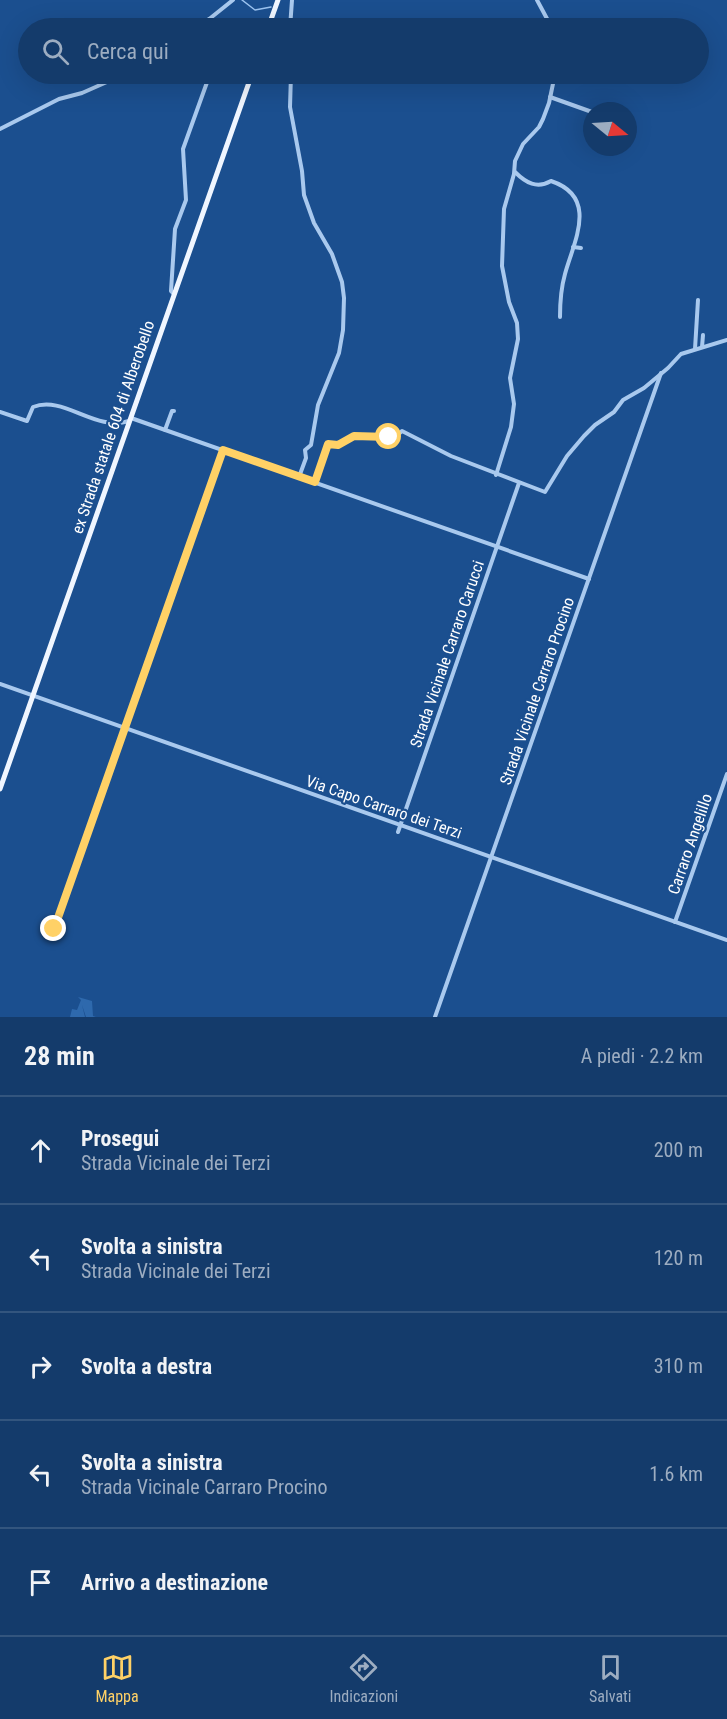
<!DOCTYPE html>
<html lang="it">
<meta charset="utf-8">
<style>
body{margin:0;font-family:"Roboto Condensed",sans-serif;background:#1d4271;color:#f1f3f6}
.compass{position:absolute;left:583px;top:102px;width:54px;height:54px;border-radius:50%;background:#143b6b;box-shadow:0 6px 24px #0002;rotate:108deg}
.stop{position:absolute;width:18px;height:18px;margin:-14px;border:4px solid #ffd166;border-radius:50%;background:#fff}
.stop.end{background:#ffd166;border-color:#fff;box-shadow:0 2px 6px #0008}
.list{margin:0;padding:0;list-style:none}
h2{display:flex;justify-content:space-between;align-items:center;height:78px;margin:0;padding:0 24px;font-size:26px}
h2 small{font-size:20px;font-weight:400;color:#9dadc1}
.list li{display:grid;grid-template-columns:39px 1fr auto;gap:18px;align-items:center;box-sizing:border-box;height:108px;padding:0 24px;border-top:2px solid #33557e}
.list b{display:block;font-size:22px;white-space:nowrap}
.list p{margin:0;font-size:20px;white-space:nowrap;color:#9dadc1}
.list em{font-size:20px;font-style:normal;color:#9dadc1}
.icon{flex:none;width:33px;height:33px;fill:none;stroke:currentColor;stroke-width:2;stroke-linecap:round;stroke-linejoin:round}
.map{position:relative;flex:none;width:727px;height:1017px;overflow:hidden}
.search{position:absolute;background:#143b6b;box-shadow:0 6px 24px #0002;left:18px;right:18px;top:18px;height:66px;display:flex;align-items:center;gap:15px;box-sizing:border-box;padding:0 21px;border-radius:33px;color:#9dadc1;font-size:22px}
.sheet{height:618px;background:#143b6b}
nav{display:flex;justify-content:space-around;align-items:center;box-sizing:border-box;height:84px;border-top:2px solid #33557e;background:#143b6b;font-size:16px;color:#9dadc1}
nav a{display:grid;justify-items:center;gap:3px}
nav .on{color:#ffd166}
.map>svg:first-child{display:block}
</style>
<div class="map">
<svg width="727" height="1017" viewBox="0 0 727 1017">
<rect width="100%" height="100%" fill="#1b4f8f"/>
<!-- green -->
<path fill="#2e69ad" d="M 78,997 L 92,1001 L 93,1016 L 96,1017 L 86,1017 L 82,1005 L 85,1017 L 70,1017 L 72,1009 L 77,1010 L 81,1000 Z"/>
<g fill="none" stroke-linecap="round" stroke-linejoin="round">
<!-- stream -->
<path stroke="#9cc4f0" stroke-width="1.5" d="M 242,0 L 255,10 L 271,7"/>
<!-- minor -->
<g stroke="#a9c9ee" stroke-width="4">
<path d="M 537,0 L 552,28"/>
<path d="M 209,19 L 210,28"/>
<path d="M 198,28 L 233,0"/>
<path d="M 290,28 L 292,0"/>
<path d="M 291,74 L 290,107 L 302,171 L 304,195 L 314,223 L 332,254 L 342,282 L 344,298 L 343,330 L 339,353 L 318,405 L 311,445 L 305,450 L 306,458 L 299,477"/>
<path d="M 550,97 L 592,112"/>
<path d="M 0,129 L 59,99 L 82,93 L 125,74"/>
<path d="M 515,172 C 526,183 537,189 551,181 C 599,197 574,241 565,274 C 561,288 560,303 560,317"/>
<path d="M 573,247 L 581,248"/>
<path d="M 174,294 L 171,291 L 175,229 L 186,200 L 183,149 L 210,74"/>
<path d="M 702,347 L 703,335"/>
<path d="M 695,349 L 698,300"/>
<path d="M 0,412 L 27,421 L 33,407 C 64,395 95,432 129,421"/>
<path d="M 131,418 L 589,579"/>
<path d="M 165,430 L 172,411 L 174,411"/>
<path d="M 496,475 L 511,427 L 514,404 L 510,378 L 518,339 L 517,323 L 509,302 L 502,266 L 504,209 L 514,174 L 515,161 L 523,144 L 539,127 L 543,119 L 549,103 L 555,74"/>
<path d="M 315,482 L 328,444 L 338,445 L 354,436 L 394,438 L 402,431 L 451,456 L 545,492 L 567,456 L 584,436 L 595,425 L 614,412 L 623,400 L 644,388 L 668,368 L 681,354 L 727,340"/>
<path d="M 0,684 L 727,940"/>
<path d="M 398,832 L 519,483"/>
<path d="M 675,922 L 727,774"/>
<path d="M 54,929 L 223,450"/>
<path d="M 435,1017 L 661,373"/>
</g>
<!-- major -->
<g stroke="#f0f6ff" stroke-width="5">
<path d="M 268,28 L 278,0"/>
<path d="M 0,789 L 252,74"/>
</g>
</g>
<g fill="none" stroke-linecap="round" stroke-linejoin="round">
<!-- route -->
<path stroke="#ffd166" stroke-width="8" d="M 54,929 L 223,450 L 315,482 L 328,444 L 338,445 L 354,436 L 389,437"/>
</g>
<g text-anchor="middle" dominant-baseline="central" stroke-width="4.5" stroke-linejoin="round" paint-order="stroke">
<!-- street labels -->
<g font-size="16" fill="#fff" stroke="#1b4f8f">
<text transform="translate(113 427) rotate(-71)">ex Strada statale 604 di Alberobello</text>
<text transform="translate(447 654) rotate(-71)">Strada Vicinale Carraro Carucci</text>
<text transform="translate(537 691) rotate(-71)">Strada Vicinale Carraro Procino</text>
<text transform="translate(384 807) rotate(19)">Via Capo Carraro dei Terzi</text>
<text transform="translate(690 844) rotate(-71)">Carraro Angelillo</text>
</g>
</g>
</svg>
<svg class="compass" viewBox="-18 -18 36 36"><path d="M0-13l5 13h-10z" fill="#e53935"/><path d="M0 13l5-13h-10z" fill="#9dadc1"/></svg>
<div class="stop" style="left:389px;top:437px"></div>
<div class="stop end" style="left:54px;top:929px"></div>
<div class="search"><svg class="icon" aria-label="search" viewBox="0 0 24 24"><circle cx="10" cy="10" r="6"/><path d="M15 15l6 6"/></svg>Cerca qui</div>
</div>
<section class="sheet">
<h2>28 min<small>A piedi · 2.2 km</small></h2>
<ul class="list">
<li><svg class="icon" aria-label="ahead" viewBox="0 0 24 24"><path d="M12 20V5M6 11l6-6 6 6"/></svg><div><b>Prosegui</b><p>Strada Vicinale dei Terzi</p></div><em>200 m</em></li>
<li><svg class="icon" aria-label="left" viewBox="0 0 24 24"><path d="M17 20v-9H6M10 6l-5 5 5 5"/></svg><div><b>Svolta a sinistra</b><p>Strada Vicinale dei Terzi</p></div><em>120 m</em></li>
<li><svg class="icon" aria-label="right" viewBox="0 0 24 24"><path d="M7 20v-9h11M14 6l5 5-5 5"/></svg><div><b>Svolta a destra</b></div><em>310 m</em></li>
<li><svg class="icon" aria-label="left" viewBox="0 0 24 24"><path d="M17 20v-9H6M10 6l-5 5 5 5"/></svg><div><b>Svolta a sinistra</b><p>Strada Vicinale Carraro Procino</p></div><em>1.6 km</em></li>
<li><svg class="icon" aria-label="arrive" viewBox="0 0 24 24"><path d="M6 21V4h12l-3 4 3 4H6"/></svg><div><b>Arrivo a destinazione</b></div></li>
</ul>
</section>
<nav>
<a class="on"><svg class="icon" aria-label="map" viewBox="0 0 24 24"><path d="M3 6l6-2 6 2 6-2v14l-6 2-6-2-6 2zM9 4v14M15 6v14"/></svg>Mappa</a>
<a><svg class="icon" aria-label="directions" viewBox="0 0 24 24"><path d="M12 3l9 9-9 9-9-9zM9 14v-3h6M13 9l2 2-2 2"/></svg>Indicazioni</a>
<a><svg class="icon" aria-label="saved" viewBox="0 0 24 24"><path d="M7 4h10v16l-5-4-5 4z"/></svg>Salvati</a>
</nav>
